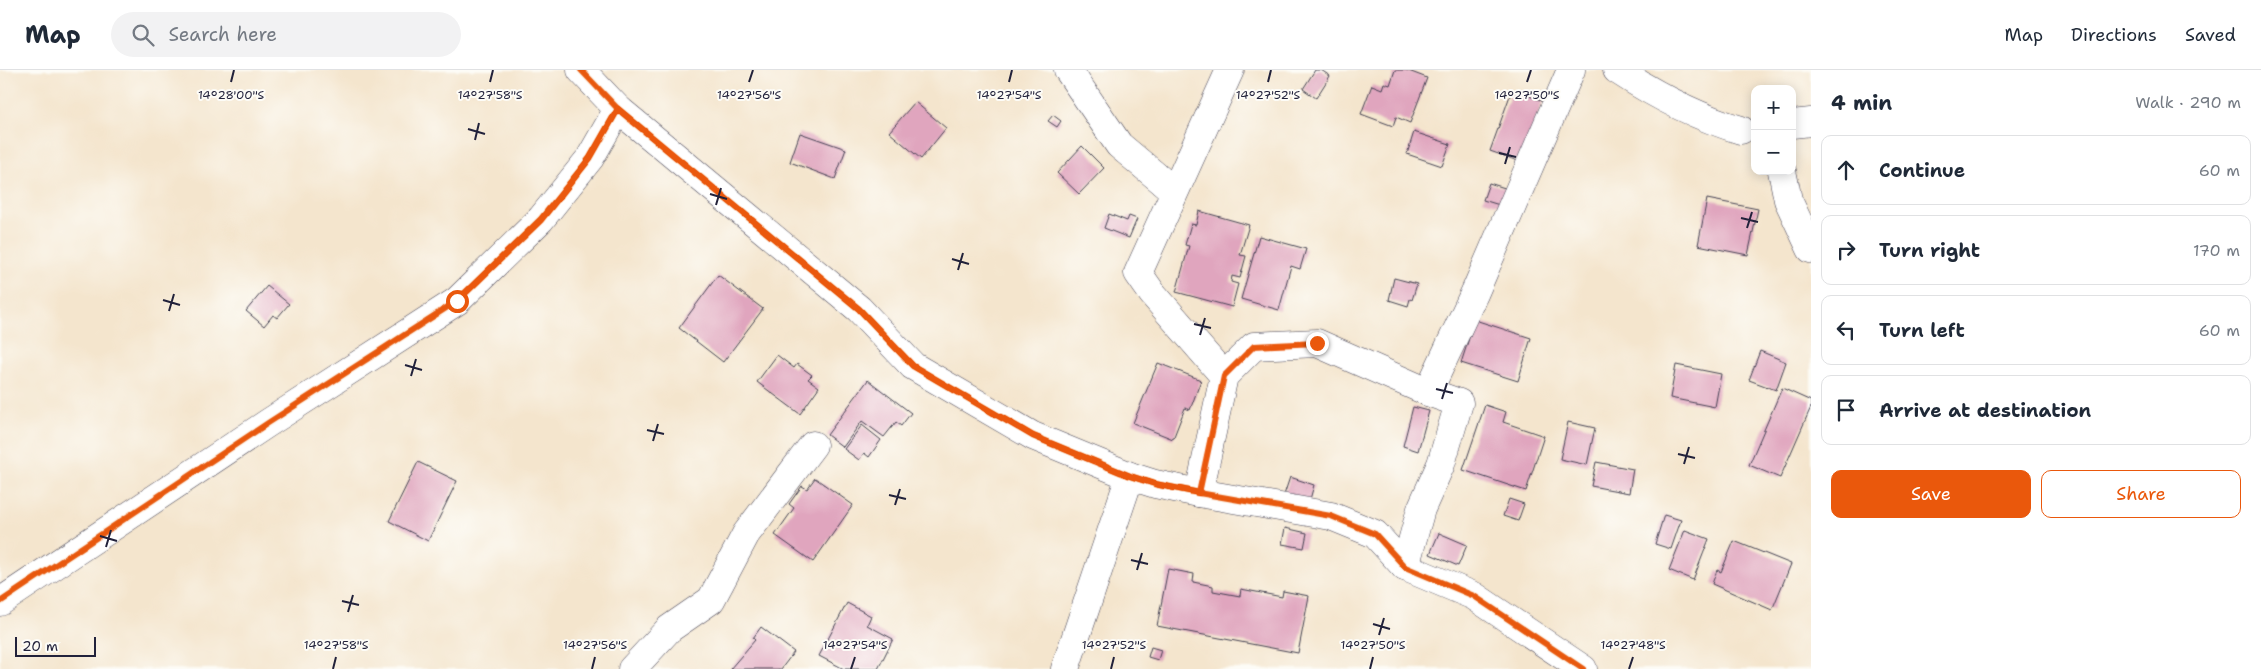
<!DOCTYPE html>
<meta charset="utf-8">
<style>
body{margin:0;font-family:"Shantell Sans",sans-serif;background:#f2f2f3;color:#1f2937}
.controls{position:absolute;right:15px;top:15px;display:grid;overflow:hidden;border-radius:10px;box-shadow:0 2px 12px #0003}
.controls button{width:45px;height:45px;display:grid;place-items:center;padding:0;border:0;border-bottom:1px solid #e0e1e3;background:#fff;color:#1f2937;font:25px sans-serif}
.scale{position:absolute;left:15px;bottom:12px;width:81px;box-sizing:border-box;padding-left:5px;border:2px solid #22223b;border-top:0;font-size:14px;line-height:18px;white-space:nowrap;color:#22223b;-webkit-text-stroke:4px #fdfcf7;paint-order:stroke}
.stop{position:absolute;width:15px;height:15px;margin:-11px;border:4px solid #ea580c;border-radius:50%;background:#fff}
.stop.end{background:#ea580c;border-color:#fff;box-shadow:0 1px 5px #0008}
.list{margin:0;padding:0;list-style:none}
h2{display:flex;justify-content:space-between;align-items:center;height:65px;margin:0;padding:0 20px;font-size:21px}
h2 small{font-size:16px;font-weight:400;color:#747a83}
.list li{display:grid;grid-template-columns:32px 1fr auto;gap:15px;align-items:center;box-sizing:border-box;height:70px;margin:0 10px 10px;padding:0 10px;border:1px solid #e0e1e3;border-radius:10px}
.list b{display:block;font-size:19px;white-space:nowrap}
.list em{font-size:16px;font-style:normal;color:#747a83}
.actions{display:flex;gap:10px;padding:15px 20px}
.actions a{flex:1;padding:11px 0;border:1px solid #ea580c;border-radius:10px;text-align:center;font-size:18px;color:#ea580c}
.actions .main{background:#ea580c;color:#fff}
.icon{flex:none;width:28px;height:28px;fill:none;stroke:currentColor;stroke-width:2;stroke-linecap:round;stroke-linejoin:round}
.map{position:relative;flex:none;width:1811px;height:599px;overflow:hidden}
header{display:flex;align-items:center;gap:30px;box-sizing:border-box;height:70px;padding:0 25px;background:#fff;border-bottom:1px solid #e0e1e3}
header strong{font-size:24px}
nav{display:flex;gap:28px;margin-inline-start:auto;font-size:18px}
.search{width:350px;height:45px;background:#f2f2f3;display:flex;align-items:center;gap:12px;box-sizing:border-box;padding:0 18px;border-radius:28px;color:#747a83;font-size:19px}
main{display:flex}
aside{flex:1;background:#fff}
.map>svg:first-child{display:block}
</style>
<header>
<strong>Map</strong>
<div class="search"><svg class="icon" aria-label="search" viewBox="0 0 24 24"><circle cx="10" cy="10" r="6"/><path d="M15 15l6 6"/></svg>Search here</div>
<nav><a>Map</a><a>Directions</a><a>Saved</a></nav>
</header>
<main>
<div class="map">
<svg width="1811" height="599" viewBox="0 0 1811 599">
<rect width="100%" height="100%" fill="#fdfcf7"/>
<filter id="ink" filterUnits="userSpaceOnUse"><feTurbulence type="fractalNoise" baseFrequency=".02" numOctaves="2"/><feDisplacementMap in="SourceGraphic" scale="10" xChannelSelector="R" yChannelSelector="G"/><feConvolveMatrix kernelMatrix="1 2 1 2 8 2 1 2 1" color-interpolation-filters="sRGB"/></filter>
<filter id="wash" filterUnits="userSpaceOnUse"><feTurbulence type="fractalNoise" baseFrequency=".0096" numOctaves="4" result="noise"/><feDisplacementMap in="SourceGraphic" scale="20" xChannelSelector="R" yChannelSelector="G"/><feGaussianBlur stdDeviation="1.12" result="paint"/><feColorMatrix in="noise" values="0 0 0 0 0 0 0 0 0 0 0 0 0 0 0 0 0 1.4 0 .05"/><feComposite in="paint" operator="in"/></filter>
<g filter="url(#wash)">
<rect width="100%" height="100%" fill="#f4e5cd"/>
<g id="blocks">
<!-- building -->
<g fill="#e0a5be">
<path d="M 1315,0 L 1321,0 L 1330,6 L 1316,28 L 1303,19 Z"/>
<path d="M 1395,0 L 1406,0 L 1427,8 L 1410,53 L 1396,47 L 1393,56 L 1361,44 L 1372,15 L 1382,19 L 1384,13 L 1390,15 Z"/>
<path d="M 1512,20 L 1543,31 L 1521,92 L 1490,81 Z"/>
<path d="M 915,32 L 946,58 L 921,89 L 889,62 Z"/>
<path d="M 1053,45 L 1061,51 L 1057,57 L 1048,51 Z"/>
<path d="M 1414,62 L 1450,74 L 1442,96 L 1407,84 Z"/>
<path d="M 800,63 L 846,79 L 835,109 L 790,92 Z"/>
<path d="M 1082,76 L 1104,98 L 1079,124 L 1057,103 Z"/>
<path d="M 1489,113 L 1508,119 L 1503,136 L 1483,130 Z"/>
<path d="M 1707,129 L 1758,139 L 1748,185 L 1698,175 Z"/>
<path d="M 1199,141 L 1249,155 L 1240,185 L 1246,186 L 1240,208 L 1232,206 L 1231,212 L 1238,214 L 1232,237 L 1176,222 L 1189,176 L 1185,175 L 1191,154 L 1196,155 Z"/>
<path d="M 1109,144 L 1127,151 L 1129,146 L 1137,149 L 1129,168 L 1104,158 Z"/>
<path d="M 1259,166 L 1306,179 L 1300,199 L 1291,196 L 1279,240 L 1241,229 Z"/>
<path d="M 718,205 L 763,239 L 723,292 L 679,258 Z"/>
<path d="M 1394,208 L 1417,214 L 1412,230 L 1410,229 L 1408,236 L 1389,230 Z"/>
<path d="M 267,216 L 289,234 L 277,248 L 273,245 L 264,256 L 246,241 Z"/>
<path d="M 1475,250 L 1531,268 L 1518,311 L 1461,293 Z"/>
<path d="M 1760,281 L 1786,292 L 1776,320 L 1749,310 Z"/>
<path d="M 777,285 L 794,298 L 797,294 L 812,305 L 808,309 L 819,317 L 800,344 L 757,312 Z"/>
<path d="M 1158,293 L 1201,310 L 1190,340 L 1185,338 L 1173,369 L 1133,353 Z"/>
<path d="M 1676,295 L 1721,304 L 1715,337 L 1670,328 Z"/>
<path d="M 868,310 L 911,343 L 901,356 L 896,352 L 884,367 L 862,351 L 843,377 L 827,365 Z"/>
<path d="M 1782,318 L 1811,331 L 1811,337 L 1780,408 L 1749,395 Z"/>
<path d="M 1485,335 L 1506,342 L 1503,352 L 1544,366 L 1526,421 L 1463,400 Z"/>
<path d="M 1413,337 L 1429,341 L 1418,381 L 1403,376 Z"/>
<path d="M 1568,352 L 1595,358 L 1587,395 L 1560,389 Z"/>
<path d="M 862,355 L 881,370 L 869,387 L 864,383 L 859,390 L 844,379 Z"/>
<path d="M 418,392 L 457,411 L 428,471 L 389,451 Z"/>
<path d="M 1596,392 L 1633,399 L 1629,423 L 1591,416 Z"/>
<path d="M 1290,407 L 1314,415 L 1309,433 L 1284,425 Z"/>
<path d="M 815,408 L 853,435 L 813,492 L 775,465 L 794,438 L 789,434 L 802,416 L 807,419 Z"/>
<path d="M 1509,429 L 1524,434 L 1518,451 L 1503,446 Z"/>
<path d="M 1664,445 L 1681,450 L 1671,479 L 1655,474 Z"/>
<path d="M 1285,458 L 1307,463 L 1304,478 L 1282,474 Z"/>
<path d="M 1685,460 L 1709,469 L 1693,510 L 1669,500 Z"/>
<path d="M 1439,463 L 1467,475 L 1458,496 L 1430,484 Z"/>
<path d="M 1734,471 L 1791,494 L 1772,540 L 1712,514 L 1717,500 L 1721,502 Z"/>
<path d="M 1168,499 L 1194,504 L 1193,512 L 1213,516 L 1213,521 L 1240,526 L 1241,519 L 1282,527 L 1283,521 L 1309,526 L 1298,583 L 1157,556 Z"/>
<path d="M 847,533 L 871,546 L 867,555 L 893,569 L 878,599 L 844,599 L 819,586 Z"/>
<path d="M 761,557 L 794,582 L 781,599 L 730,599 L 755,570 L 753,568 Z"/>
<path d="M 1151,577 L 1161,580 L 1158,590 L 1148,587 Z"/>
</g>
</g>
</g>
<g filter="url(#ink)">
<use href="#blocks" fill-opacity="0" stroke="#423f51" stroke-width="1"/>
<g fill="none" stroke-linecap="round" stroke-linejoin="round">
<!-- street casing -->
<g stroke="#423f51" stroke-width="29">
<g id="street">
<path d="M 581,0 L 618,39 L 859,239 L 913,296 L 1033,366 L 1130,406 L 1155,414 L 1199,423 L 1331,446 L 1375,464 L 1405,497 L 1474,526 L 1583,599"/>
<path d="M 1068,0 L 1119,75 L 1174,121"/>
<path d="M 1617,0 C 1655,25 1697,47 1741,60"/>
<path d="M 1792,54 L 1811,52"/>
<path d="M 1782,101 L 1788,130 L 1811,179"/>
<path d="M 1224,306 L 1152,223 L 1138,203 L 1230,0"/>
<path d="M 1199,423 L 1224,306 L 1254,276 L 1317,273 L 1428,322"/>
<path d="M 1405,497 L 1421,439 L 1441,394 L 1459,333 L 1428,322 L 1475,222 L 1571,0"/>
<path d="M 0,532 L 268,353 L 457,231 L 541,149 L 590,88 L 618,39"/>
<path d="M 632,599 L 669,559 L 711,530 L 746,464 L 813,375"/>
<path d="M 1065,599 L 1130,406"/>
</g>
</g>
<!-- street -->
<use href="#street" stroke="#fff" stroke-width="28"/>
<!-- cycleway casing -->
<g stroke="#fdfcf7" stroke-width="9">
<g id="cycleway">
<path d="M 581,0 L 618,39 L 859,239 L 913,296 L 1033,366 L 1130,406 L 1155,414 L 1199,423 L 1331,446 L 1375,464 L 1405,497 L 1474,526 L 1583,599"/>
<path d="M 0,532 L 268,353 L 457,231 L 541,149 L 590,88 L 618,39"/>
</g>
</g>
<!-- cycleway -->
<use href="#cycleway" stroke="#e8590c" stroke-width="6"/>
</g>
</g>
<g fill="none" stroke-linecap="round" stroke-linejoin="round" filter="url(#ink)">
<!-- route -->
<path stroke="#ea580c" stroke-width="6" d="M 457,231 L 541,150 L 590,88 L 618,39 L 859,239 L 913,296 L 1033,366 L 1130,406 L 1155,414 L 1199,423 L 1224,306 L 1254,276 L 1317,273"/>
</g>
<!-- ticks -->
<path fill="none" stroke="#22223b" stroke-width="2" d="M 231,12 L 234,0M 490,12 L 493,0M 749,12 L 753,0M 1009,12 L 1012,0M 1268,12 L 1271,0M 1527,12 L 1531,0M 468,59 L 485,64M 475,70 L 479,53M 1499,83 L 1516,87M 1505,94 L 1510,77M 710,124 L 727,129M 716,135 L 721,118M 1741,148 L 1758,152M 1747,158 L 1752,142M 952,189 L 969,194M 958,200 L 963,183M 163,230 L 180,235M 169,241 L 174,224M 1194,254 L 1211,258M 1200,265 L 1205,248M 405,295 L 422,300M 411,306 L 416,289M 1436,319 L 1453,323M 1442,329 L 1447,313M 647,360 L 664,364M 653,371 L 658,354M 1678,384 L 1695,388M 1684,394 L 1689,377M 889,425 L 906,429M 895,435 L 900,419M 100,466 L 117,471M 106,477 L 111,460M 1131,490 L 1148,494M 1137,500 L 1142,483M 342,531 L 359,535M 348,542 L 353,525M 1373,554 L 1390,559M 1379,565 L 1384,548M 333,599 L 336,587M 592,599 L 595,587M 851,599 L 855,587M 1111,599 L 1114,587M 1370,599 L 1373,587M 1629,599 L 1633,587"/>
<g font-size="12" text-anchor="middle" fill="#22223b" stroke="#fdfcf7" stroke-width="4" stroke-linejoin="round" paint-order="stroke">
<text x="231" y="29">14°28'00"S</text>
<text x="490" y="29">14°27'58"S</text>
<text x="749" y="29">14°27'56"S</text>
<text x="1009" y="29">14°27'54"S</text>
<text x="1268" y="29">14°27'52"S</text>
<text x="1527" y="29">14°27'50"S</text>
<text x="336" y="579">14°27'58"S</text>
<text x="595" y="579">14°27'56"S</text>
<text x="855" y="579">14°27'54"S</text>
<text x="1114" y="579">14°27'52"S</text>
<text x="1373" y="579">14°27'50"S</text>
<text x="1633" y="579">14°27'48"S</text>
</g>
</svg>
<div class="controls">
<button>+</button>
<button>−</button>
</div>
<div class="scale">20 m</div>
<div class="stop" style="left:457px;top:231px"></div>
<div class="stop end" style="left:1317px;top:273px"></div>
</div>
<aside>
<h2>4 min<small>Walk · 290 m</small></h2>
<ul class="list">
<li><svg class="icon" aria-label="ahead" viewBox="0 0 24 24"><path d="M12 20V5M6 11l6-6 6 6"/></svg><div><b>Continue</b></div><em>60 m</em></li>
<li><svg class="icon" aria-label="right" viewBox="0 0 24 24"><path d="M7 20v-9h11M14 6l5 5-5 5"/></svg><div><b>Turn right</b></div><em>170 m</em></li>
<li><svg class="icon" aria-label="left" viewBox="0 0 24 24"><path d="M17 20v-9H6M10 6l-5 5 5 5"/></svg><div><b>Turn left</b></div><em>60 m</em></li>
<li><svg class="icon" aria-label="arrive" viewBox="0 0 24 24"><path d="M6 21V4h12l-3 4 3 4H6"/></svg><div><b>Arrive at destination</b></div></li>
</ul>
<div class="actions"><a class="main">Save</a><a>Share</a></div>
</aside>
</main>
